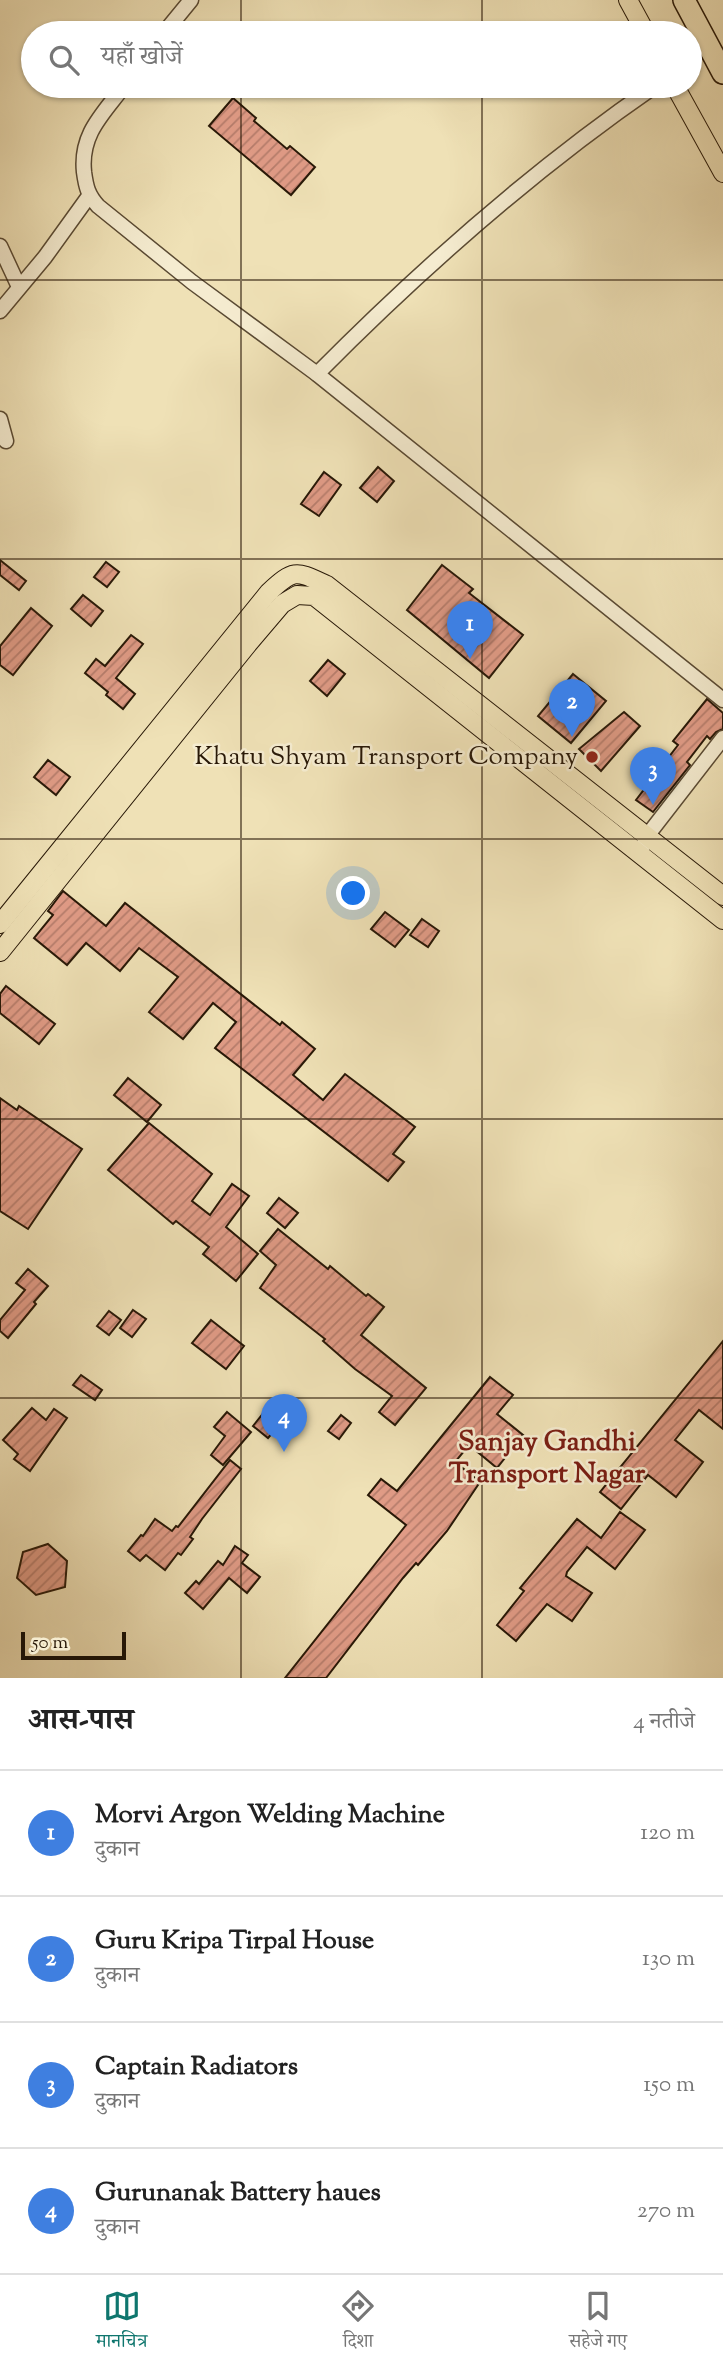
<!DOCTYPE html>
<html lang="hi">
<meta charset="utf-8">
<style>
body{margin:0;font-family:"Sorts Mill Goudy","Noto Serif Devanagari",serif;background:#f2f2f2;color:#222}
.scale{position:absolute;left:21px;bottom:18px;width:105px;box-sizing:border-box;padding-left:7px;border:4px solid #281807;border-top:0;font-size:19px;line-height:24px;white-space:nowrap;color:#281807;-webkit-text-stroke:5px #f5ecd0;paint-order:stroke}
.you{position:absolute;left:354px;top:894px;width:24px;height:24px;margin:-18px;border:5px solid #fff;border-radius:50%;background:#1a73e8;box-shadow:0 0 0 10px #1a73e833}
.badge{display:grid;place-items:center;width:46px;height:46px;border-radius:50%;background:#0f766e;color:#fff;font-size:23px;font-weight:700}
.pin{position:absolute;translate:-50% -58px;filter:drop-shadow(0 2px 4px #0008)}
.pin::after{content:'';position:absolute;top:37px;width:24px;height:21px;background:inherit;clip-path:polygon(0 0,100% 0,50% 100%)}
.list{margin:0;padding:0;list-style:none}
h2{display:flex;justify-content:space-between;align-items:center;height:91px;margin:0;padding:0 28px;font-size:30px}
h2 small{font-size:23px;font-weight:400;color:#767676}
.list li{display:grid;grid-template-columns:46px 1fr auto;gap:21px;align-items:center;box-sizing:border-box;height:126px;padding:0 28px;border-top:2px solid #e0e0e0}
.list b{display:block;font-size:26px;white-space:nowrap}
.list p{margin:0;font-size:23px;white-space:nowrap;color:#767676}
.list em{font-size:23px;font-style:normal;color:#767676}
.icon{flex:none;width:38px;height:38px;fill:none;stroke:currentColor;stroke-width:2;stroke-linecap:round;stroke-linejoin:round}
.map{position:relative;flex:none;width:723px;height:1678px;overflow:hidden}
.search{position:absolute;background:#fff;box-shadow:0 2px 5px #0004;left:21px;right:21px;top:21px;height:77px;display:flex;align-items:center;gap:18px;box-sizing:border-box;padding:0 24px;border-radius:38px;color:#767676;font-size:26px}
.sheet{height:595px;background:#fff}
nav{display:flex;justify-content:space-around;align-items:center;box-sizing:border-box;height:98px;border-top:2px solid #e0e0e0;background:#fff;font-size:19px;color:#767676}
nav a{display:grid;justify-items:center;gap:4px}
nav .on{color:#0f766e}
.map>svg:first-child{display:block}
</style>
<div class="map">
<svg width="723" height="1678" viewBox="0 0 723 1678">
<defs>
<pattern id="building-hatch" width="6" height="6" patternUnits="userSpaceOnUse" patternTransform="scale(1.75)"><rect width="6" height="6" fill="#e09b86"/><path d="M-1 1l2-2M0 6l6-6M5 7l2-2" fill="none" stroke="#b67d6c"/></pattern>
</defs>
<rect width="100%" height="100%" fill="#efe1b6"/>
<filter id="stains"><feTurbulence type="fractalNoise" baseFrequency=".00286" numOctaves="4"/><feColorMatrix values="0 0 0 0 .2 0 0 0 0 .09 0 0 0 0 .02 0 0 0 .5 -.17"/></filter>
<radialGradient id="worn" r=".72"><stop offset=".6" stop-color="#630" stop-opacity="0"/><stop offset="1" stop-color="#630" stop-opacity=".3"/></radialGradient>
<!-- building -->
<g fill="url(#building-hatch)" stroke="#281807" stroke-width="2">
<path d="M 233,98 L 256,118 L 254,121 L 287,149 L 290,146 L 315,167 L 291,195 L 209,126 Z"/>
<path d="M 378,467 L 394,481 L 377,502 L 360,488 Z"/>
<path d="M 324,472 L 341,485 L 319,516 L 301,504 Z"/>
<path d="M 0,560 L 26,581 L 19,590 L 0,575 Z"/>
<path d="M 106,562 L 119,572 L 107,587 L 94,577 Z"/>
<path d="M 442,565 L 473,589 L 469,593 L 523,635 L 489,678 L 407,610 Z"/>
<path d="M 83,595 L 103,611 L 91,626 L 71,609 Z"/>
<path d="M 31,608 L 52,626 L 13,675 L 0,665 L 0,646 Z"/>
<path d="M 131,635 L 143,644 L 116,678 L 135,694 L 123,709 L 106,695 L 108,692 L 85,673 L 96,659 L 105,666 Z"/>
<path d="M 328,660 L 345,674 L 327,696 L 310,681 Z"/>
<path d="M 573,674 L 606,701 L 571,743 L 538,716 Z"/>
<path d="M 707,699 L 723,713 L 723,729 L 716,732 L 710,739 L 707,736 L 687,762 L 690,765 L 653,812 L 636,800 L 678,745 L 673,741 Z"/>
<path d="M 624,712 L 640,726 L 601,771 L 579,749 Z"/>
<path d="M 48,760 L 70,777 L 56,795 L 34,777 Z"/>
<path d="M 63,891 L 106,926 L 125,903 L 280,1025 L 282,1022 L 315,1049 L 293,1075 L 323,1100 L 345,1074 L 415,1127 L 393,1154 L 404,1162 L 388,1181 L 215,1048 L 236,1022 L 213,1003 L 183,1039 L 149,1012 L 178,977 L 139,948 L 120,971 L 86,943 L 67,965 L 34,938 L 53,915 L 48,911 Z"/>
<path d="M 385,912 L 409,930 L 395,947 L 371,929 Z"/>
<path d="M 422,919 L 439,931 L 428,947 L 410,935 Z"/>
<path d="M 6,986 L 55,1024 L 39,1044 L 0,1013 L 0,994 Z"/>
<path d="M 128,1078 L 161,1105 L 147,1122 L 114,1095 Z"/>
<path d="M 0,1098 L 17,1110 L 19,1106 L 82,1149 L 28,1229 L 0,1211 Z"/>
<path d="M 149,1123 L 212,1174 L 192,1201 L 210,1215 L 232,1184 L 249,1196 L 226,1227 L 258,1254 L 236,1281 L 203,1254 L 209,1247 L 176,1221 L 173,1224 L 108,1170 Z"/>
<path d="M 279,1198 L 298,1213 L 285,1228 L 267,1213 Z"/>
<path d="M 278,1229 L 328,1269 L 330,1266 L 366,1296 L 368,1294 L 384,1307 L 361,1335 L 426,1388 L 395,1425 L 379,1412 L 392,1396 L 355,1369 L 323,1341 L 325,1339 L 260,1288 L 276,1265 L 260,1251 Z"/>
<path d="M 28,1269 L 48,1286 L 34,1302 L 36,1304 L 8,1338 L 0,1331 L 0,1320 L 25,1290 L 16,1283 Z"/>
<path d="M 133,1310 L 146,1319 L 132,1337 L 120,1328 Z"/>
<path d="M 109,1311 L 121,1320 L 109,1335 L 97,1326 Z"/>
<path d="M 211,1320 L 244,1346 L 226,1369 L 192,1343 Z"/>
<path d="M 723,1341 L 723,1429 L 699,1410 L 675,1440 L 703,1462 L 676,1497 L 648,1475 L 621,1509 L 600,1492 Z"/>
<path d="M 81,1375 L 102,1390 L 95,1400 L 73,1385 Z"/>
<path d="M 490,1377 L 513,1395 L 497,1414 L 523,1435 L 497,1468 L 469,1445 L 455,1462 L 480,1482 L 447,1531 L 418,1565 L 416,1563 L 403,1578 L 326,1678 L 285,1678 L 406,1525 L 368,1495 L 381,1479 L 397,1491 Z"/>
<path d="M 32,1408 L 46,1420 L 54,1409 L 67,1418 L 30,1471 L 14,1459 L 18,1454 L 3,1440 Z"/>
<path d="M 265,1411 L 281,1423 L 268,1438 L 253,1426 Z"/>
<path d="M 227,1412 L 251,1432 L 223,1465 L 211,1455 L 225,1436 L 214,1427 Z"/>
<path d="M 341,1415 L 351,1423 L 339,1439 L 328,1431 Z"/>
<path d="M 230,1460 L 241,1469 L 202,1519 L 190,1537 L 193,1539 L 181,1555 L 178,1553 L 165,1570 L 146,1555 L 140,1561 L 128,1551 L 141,1535 L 143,1536 L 155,1519 L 172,1531 L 176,1526 L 178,1527 Z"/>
<path d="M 620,1512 L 645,1530 L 615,1569 L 587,1547 L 567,1572 L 566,1576 L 592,1593 L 572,1621 L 547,1604 L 516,1641 L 497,1625 L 524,1591 L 520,1588 L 577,1519 L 601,1538 Z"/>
<path d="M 48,1544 L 67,1561 L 65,1587 L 36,1595 L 17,1578 L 23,1552 Z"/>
<path d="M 235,1546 L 248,1555 L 242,1563 L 260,1577 L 247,1593 L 229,1578 L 203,1609 L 185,1593 L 196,1581 L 199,1584 L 218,1561 L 223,1565 Z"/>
</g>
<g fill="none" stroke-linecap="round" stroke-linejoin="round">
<!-- minor casing -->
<g stroke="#5a4a33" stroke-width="17">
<g id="minor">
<path d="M 164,33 L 191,0"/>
<path d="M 124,86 C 103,114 80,134 84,172 C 86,187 88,195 98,206 L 192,282 L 317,374 L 723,700"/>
<path d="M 0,246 L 19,287"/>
<path d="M 0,311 L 45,257 L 89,196"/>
<path d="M 317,374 C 421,269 533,170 655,86"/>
<path d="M 0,419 L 6,441"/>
<path d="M 640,853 L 647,836 L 723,738"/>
</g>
</g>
<!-- major casing -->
<g stroke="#281807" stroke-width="20">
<g id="major">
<path d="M 628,0 L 646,33"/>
<path d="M 675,86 L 723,173"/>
<path d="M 0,924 L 269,592 C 295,568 296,571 327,585 L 723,896"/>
<path d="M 0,952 L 248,644 L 282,604 L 297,595 L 314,596 L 723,920"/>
</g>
</g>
<!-- highway casing -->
<g stroke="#281807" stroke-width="24">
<path id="highway" d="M 684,0 L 723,73"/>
</g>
<!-- minor -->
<use href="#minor" stroke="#f5ecd0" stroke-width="14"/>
<!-- major -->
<use href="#major" stroke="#efe1b6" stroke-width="18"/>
<!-- highway -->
<use href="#highway" stroke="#efe1b6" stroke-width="21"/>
</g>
<!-- grid -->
<path fill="none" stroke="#281807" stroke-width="2" stroke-opacity="0.55" d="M 241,0 L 241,33M 482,0 L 482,33M 241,86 L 241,1678M 482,86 L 482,1678M 0,280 L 723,280M 0,559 L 723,559M 0,839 L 723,839M 0,1119 L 723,1119M 0,1398 L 723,1398"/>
<!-- markers -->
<circle fill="#8f2418" stroke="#f5ecd0" stroke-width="2.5" cx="592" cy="757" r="7"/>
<g text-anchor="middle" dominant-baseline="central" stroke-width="5" stroke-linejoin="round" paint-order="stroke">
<!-- poi labels -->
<g font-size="26" fill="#281807" stroke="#f5ecd0" text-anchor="end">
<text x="578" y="757">Khatu Shyam Transport Company</text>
</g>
<!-- neighbourhood labels -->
<g font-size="28" font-weight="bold" fill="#7a1f14" stroke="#f5ecd0">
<text x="547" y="1443">Sanjay Gandhi<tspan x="547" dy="32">Transport Nagar</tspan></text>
</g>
</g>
<rect width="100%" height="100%" filter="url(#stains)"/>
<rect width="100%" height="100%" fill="url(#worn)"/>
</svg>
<div class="scale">50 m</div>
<div class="you"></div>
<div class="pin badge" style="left:470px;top:659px;background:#3f7fe0">1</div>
<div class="pin badge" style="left:572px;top:737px;background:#3f7fe0">2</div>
<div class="pin badge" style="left:653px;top:805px;background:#3f7fe0">3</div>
<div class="pin badge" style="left:284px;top:1452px;background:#3f7fe0">4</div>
<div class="search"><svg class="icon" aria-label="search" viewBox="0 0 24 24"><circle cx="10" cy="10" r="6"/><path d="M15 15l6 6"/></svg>यहाँ खोजें</div>
</div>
<section class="sheet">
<h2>आस-पास<small>4 नतीजे</small></h2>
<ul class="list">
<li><span class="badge" style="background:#3f7fe0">1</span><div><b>Morvi Argon Welding Machine</b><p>दुकान</p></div><em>120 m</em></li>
<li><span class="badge" style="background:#3f7fe0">2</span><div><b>Guru Kripa Tirpal House</b><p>दुकान</p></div><em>130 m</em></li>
<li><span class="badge" style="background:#3f7fe0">3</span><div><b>Captain Radiators</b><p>दुकान</p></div><em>150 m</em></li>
<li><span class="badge" style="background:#3f7fe0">4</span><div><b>Gurunanak Battery haues</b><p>दुकान</p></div><em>270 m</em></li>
</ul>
</section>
<nav>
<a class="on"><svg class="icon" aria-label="map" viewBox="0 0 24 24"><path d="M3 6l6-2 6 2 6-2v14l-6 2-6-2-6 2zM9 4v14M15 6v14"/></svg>मानचित्र</a>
<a><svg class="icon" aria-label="directions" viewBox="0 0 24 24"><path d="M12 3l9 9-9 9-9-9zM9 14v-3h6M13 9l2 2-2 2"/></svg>दिशा</a>
<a><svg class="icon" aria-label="saved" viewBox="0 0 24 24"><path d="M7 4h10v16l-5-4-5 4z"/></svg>सहेजे गए</a>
</nav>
